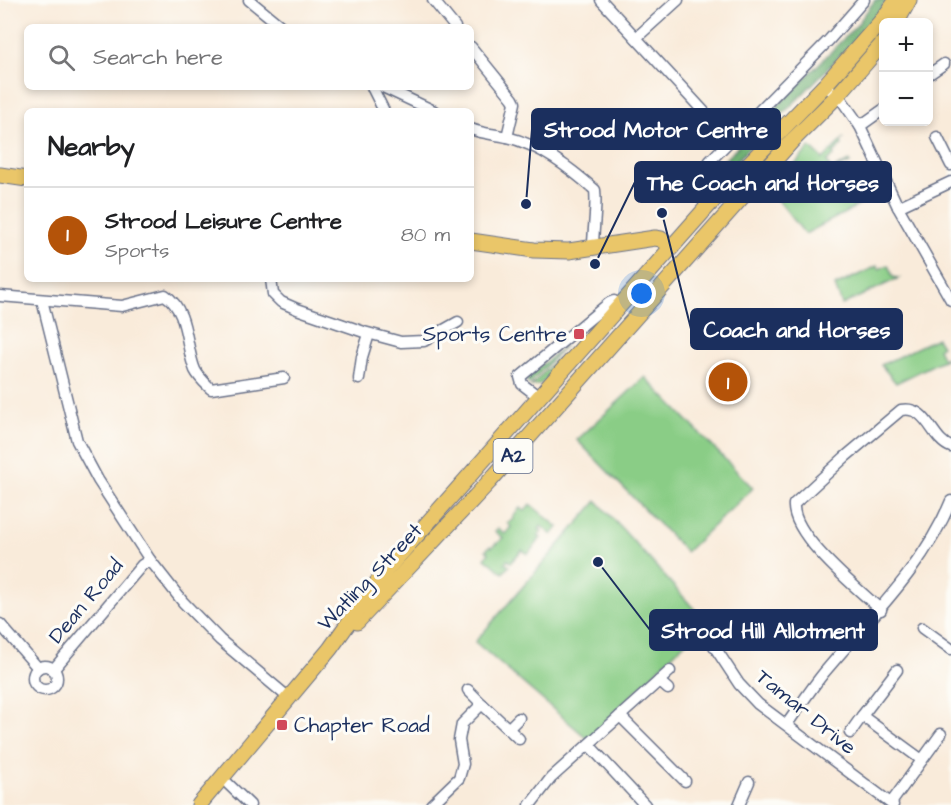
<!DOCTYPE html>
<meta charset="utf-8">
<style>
body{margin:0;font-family:"Architects Daughter",sans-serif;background:#f2f2f2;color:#202124}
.controls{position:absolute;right:18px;top:18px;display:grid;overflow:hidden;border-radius:9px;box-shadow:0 3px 9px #0003}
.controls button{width:54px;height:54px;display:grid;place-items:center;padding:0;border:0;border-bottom:2px solid #e0e0e0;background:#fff;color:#202124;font:30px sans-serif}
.you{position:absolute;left:642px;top:294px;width:21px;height:21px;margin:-15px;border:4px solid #fff;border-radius:50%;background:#1a73e8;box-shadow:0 0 0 9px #1a73e833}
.badge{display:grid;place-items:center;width:39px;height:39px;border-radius:50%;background:#b45309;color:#fff;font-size:20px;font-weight:700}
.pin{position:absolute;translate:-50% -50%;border:3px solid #fff;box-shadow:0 2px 6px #0006}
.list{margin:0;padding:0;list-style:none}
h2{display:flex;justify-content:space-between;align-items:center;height:78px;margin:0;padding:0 24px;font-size:26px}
h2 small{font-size:20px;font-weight:400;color:#757577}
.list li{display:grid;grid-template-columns:39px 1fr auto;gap:18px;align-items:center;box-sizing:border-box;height:96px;padding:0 24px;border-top:2px solid #e0e0e0}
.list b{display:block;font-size:22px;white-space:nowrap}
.list p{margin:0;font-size:20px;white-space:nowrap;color:#757577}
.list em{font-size:20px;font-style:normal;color:#757577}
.icon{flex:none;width:33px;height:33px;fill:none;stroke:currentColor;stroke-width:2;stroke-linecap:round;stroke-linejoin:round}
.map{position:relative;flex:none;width:951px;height:805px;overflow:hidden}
.search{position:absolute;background:#fff;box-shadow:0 3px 9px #0003;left:24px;top:24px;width:450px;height:66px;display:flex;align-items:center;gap:15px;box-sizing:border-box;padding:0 21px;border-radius:9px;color:#757577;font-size:22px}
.panel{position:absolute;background:#fff;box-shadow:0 3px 9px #0003;left:24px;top:108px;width:450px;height:174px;border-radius:9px}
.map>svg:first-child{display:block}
</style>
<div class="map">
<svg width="951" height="805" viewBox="0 0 951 805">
<rect width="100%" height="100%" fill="#fdfcf7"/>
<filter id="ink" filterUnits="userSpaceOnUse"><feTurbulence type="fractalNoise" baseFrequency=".0167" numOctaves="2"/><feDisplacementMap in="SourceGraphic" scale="12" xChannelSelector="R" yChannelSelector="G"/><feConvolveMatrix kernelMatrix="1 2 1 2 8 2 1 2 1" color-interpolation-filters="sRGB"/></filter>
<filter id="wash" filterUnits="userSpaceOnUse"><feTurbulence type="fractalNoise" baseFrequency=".008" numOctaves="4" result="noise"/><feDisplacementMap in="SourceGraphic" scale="24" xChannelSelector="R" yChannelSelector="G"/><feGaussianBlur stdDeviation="1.35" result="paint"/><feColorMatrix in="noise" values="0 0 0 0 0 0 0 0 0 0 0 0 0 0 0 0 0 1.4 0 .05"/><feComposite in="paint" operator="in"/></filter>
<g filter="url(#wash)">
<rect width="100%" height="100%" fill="#f9ebda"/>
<!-- green -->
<g fill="#8acd86" stroke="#527e72" stroke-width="1.5">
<path d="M 844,138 L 841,142 L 842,145 L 837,148 L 838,150 L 833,153 L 834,156 L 827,161 L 831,170 L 849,161 L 850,163 L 836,169 L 837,173 L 834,175 L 839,185 L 842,184 L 853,206 L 863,201 L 864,203 L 805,234 L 771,191 L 810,147 L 823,159 Z"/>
<path d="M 888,265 L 893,277 L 899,278 L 842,305 L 835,286 L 877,266 L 879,269 Z"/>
<path d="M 937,338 L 942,346 L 938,349 L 943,359 L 951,356 L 896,383 L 881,365 Z"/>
<path d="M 565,346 L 529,384 L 526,378 Z"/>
<path d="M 557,359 L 558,361 C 551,372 546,386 531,386 Z"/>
<path d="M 645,377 L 753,488 L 686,552 L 577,440 Z"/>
<path d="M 597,501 L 706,622 L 588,739 L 475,642 Z"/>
<path d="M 530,504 L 558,527 L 552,535 L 541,526 L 539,529 L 542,531 L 538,536 L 541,538 L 528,554 L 522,550 L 511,562 L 507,560 L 505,563 L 509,566 L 503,573 L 485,558 L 489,553 L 486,550 L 490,546 L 492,547 L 496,543 L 497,544 L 503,538 L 495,531 L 498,529 L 505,534 L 511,527 L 507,523 L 514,519 L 513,517 L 520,508 L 525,511 Z"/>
</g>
<!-- forest -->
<path fill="#6fb073" stroke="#457068" stroke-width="1.5" d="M 875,0 L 887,0 C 872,23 853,42 834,62 C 793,105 751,144 712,187 L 705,191 L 699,186 L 856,26 Z"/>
</g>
<g filter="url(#ink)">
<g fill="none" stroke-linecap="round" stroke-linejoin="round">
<!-- minor casing -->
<g stroke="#697189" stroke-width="13">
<g id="minor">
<path d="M 249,0 L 282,27"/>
<path d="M 433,0 L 455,27"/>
<path d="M 601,0 L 730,140"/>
<path d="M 636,38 L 678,0"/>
<path d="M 471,47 L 513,99 L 515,103 L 507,137"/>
<path d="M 928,75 L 944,64"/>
<path d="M 825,85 L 841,99 L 860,126 L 898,207 L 951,300"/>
<path d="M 372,87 L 384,111"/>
<path d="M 383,87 L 434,111"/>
<path d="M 860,126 L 884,109"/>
<path d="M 471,129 C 483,134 495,134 507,137 C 540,145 570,168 595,190 C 597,209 593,228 593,248"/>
<path d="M 937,137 L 951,165"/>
<path d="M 708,206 L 697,193 L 695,185 L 710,161 L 829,40 L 864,0"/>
<path d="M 898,207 L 951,182"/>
<path d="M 271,279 L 273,294 L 281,302 L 297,309 L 364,332 L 401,342 L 424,341 L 458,322"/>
<path d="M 0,296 L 122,306 L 165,295 C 189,311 185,346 195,370 C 199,378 205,383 211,389 L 284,378"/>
<path d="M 42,300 L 77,441 L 98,480 L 150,560 L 183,602 L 220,640 L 289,698"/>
<path d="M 359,379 L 362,357 L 369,334"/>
<path d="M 539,397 L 522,384 L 520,377 L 609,303 L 614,301 L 620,306"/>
<path d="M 881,610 C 858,589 791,535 794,504 L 845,457 L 901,410 C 928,405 931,440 951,447"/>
<path d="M 0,624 L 38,668"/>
<path d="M 922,628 L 951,649"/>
<path d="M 724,641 L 714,646 L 739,684 L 758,704 L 893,805"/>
<circle cx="45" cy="678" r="12"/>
<path d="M 53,670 L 142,565 L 150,560"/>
<path d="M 897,670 L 862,716 L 922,760"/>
<path d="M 659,681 L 670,671"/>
<path d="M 468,690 L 482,704"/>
<path d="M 620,716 L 685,781"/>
<path d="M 787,724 C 801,705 813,685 828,668 C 873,615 924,566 951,501"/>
<path d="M 508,729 L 519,718"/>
<path d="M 850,733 L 862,716"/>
<path d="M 589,745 L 645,805"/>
<path d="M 223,779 L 250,805"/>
<path d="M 891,803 L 941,734"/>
<path d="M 431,805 L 459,778 L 463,764 L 459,740 L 462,724 L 482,704 L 519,739"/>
<path d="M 530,805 L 551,778 L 659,681 L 668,689"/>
<path d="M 739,805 L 749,782"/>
</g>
</g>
<!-- primary casing -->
<g stroke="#697189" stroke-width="17">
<g id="primary">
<path d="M 897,22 L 909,0"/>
<path d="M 0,175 L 27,179"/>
<path d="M 471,241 L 534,250 L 569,251 L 655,238 L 661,239 L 672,247"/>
<path d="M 357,622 L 489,482 L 791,142 L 837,96 L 884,42"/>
<path d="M 199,805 L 330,649 L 386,570 L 708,206 L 825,85 L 883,19 L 897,0"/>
</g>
</g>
<!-- minor -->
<use href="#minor" stroke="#fff" stroke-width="10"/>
<!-- primary -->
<use href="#primary" stroke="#eac669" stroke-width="15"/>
</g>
</g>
<!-- markers -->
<g fill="#d1495b" stroke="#fdfcf7" stroke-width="2">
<rect x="573" y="328" width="12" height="12" rx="3"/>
<rect x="276" y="719" width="12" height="12" rx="3"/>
</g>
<g text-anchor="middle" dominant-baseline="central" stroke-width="6" stroke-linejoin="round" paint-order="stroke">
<!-- shield labels -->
<rect fill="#fdfcf7" stroke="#5f6c8c" stroke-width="1.5" x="493.5" y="439" width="39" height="34" rx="4.5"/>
<g font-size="20" font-weight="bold" fill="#1b2f5e">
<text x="513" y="456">A2</text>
</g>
<!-- poi labels -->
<g font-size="21" fill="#1b2f5e" stroke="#fdfcf7" text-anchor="end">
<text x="567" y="334">Sports Centre</text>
<text x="294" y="725" text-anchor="start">Chapter Road</text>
</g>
<!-- street labels -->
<g font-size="21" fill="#1b2f5e" stroke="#fdfcf7">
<text transform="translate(370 577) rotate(-46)">Watling Street</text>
<text transform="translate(86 601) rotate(-50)">Dean Road</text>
<text transform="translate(806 712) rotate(39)">Tamar Drive</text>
</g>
</g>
<!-- callouts -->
<path fill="none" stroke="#1b2f5e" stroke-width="2" d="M526 204L532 129M595 264L635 182M662 213L691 329M598 562L650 630"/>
<g fill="#1b2f5e" stroke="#fdfcf7" stroke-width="2">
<circle cx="526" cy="204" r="6"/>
<circle cx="595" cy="264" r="6"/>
<circle cx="662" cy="213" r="6"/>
<circle cx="598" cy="562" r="6"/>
</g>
<g fill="#1b2f5e" stroke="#1b2f5e" stroke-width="2">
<rect x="532" y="109" width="248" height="40" rx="6"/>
<rect x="635" y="162" width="256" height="40" rx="6"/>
<rect x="691" y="309" width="211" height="40" rx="6"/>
<rect x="650" y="610" width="227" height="40" rx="6"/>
</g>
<g font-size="22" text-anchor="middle" font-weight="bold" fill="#fff">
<text x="656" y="137">Strood Motor Centre</text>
<text x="763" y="190">The Coach and Horses</text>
<text x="797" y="337">Coach and Horses</text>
<text x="763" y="638">Strood Hill Allotment</text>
</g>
</svg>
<div class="controls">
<button>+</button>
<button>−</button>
</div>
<div class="you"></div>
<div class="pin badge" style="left:728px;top:382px">1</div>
<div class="search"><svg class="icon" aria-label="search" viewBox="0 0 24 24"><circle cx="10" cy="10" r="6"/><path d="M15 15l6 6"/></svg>Search here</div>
<section class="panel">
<h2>Nearby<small></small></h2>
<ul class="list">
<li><span class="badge">1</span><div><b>Strood Leisure Centre</b><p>Sports</p></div><em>80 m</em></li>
</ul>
</section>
</div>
